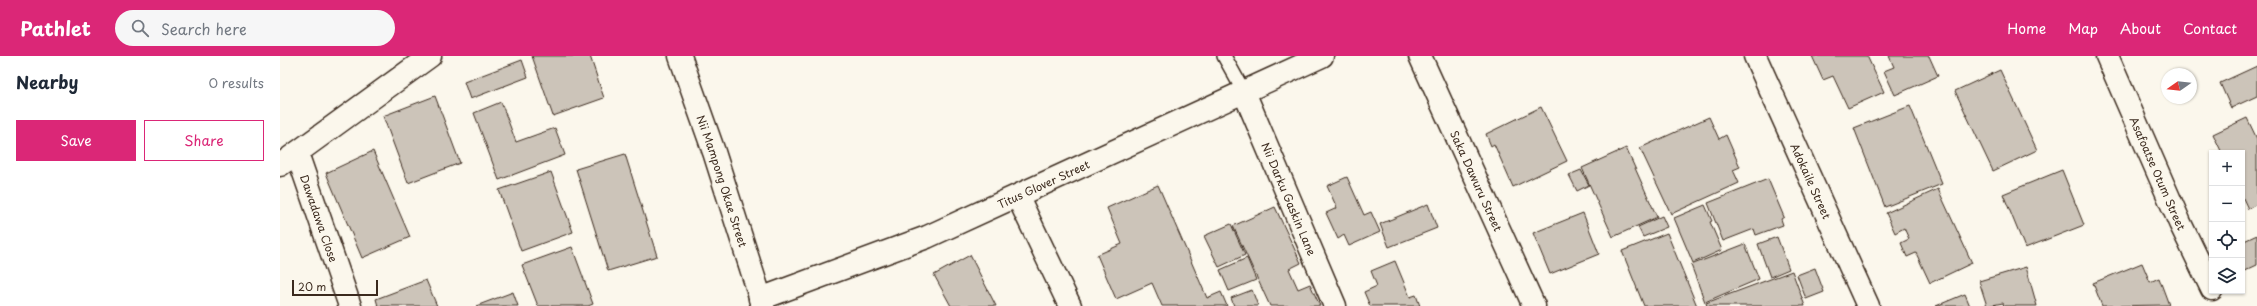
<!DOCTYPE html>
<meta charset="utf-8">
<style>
body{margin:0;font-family:"Playpen Sans",sans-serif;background:#f6f6f7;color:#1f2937}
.controls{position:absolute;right:12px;bottom:12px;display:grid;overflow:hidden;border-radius:0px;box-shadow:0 1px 3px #0004}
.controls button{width:36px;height:36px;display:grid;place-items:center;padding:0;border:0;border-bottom:1px solid #e0e1e3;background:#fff;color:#1f2937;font:20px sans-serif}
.compass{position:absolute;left:1881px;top:12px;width:36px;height:36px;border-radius:50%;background:#fff;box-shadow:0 1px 3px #0004;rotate:256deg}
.scale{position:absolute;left:12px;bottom:10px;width:86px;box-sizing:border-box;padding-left:4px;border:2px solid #3b2a1e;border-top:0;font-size:11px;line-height:14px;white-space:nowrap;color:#3b2a1e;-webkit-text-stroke:3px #fbf7ec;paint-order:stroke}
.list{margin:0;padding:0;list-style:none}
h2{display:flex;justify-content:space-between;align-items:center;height:52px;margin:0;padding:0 16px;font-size:17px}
h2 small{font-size:13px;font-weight:400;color:#747a83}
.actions{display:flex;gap:8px;padding:12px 16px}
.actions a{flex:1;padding:9px 0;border:1px solid #db2777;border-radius:0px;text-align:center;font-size:14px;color:#db2777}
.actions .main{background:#db2777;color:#fff}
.icon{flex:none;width:22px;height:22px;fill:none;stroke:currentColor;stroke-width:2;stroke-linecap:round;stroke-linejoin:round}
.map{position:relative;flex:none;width:1977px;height:250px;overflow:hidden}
header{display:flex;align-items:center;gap:24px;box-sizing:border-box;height:56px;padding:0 20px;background:#db2777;color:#fff}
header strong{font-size:19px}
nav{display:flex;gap:22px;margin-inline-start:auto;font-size:14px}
.search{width:280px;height:36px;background:#f6f6f7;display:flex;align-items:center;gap:10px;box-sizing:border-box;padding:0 14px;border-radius:22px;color:#747a83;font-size:15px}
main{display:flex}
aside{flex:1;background:#fff}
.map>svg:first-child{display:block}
</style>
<header>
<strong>Pathlet</strong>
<div class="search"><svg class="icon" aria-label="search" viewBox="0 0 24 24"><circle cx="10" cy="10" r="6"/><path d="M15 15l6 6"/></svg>Search here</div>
<nav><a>Home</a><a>Map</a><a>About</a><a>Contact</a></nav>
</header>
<main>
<aside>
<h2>Nearby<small>0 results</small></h2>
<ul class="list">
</ul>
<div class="actions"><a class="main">Save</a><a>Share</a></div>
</aside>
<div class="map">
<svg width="1977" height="250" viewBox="0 0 1977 250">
<rect width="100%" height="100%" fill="#fbf7ec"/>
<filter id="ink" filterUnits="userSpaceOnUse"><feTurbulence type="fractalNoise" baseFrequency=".025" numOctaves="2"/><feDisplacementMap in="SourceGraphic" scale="8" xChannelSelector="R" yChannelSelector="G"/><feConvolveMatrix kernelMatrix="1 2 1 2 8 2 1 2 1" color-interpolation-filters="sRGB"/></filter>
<g filter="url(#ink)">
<!-- building -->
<g fill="#ccc4b9" stroke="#3b2a1e">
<path d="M 252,0 L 310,0 L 324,42 L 273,60 Z"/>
<path d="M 1532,0 L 1587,0 L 1604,36 L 1568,52 L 1553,20 L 1543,24 Z"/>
<path d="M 1609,0 L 1649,0 L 1658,20 L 1615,39 L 1604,15 L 1614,11 Z"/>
<path d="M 242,4 L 248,21 L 190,43 L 184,26 Z"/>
<path d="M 1977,10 L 1977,40 L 1951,52 L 1940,27 Z"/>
<path d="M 1720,14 L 1757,94 L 1713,115 L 1675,35 Z"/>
<path d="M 155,40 L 180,107 L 128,127 L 103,60 Z"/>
<path d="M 221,46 L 236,86 L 275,72 L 285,99 L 219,124 L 194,57 Z"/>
<path d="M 1630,50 L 1662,128 L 1605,151 L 1574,72 Z"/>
<path d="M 1261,51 L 1287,105 L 1233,131 L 1214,88 L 1211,90 L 1206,78 Z"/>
<path d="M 1429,61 L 1439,83 L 1446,79 L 1460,111 L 1453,114 L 1459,127 L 1391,158 L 1360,92 Z"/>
<path d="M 1967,62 L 1977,83 L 1977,148 L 1968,153 L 1962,140 L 1962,97 L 1942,97 L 1933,78 Z"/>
<path d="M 1346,92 L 1377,161 L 1333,181 L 1302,112 Z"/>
<path d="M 93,95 L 130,181 L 82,202 L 46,117 Z"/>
<path d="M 345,98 L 377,200 L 328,215 L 296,113 Z"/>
<path d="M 1301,114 L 1309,129 L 1297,135 L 1289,119 Z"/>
<path d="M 1782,114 L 1804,169 L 1745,192 L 1723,138 Z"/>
<path d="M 271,116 L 293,176 L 241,195 L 219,134 Z"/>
<path d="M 1067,121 L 1084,159 L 1091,156 L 1100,176 L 1069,190 L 1064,179 L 1058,183 L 1046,157 L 1057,152 L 1047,130 Z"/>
<path d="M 1488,123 L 1504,161 L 1501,163 L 1503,169 L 1476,179 L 1474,173 L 1443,185 L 1428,147 Z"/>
<path d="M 878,129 L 927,242 L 941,236 L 947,250 L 882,250 L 872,227 L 836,243 L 817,199 L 842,188 L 827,152 Z"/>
<path d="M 1658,133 L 1692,207 L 1650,227 L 1636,197 L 1627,201 L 1621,187 L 1629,183 L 1624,172 L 1615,177 L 1606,157 Z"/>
<path d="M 1148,148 L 1157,172 L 1109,191 L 1100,168 Z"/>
<path d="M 1425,149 L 1432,165 L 1430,166 L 1442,194 L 1413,207 L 1394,162 Z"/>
<path d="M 995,151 L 1021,207 L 1009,213 L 1018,233 L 1030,228 L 1040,250 L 990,250 L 953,170 Z"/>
<path d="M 1303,157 L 1319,198 L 1270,218 L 1253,177 Z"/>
<path d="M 1382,160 L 1387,171 L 1363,181 L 1358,171 Z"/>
<path d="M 951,168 L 965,199 L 939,211 L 924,180 Z"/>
<path d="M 1387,177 L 1417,250 L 1364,250 L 1342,195 Z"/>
<path d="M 1977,179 L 1977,209 L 1962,216 L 1962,186 Z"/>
<path d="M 1497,181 L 1509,213 L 1490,221 L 1478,188 Z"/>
<path d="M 1465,188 L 1479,223 L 1425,246 L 1411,209 Z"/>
<path d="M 292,191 L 313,248 L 308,250 L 258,250 L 242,209 Z"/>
<path d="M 690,199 L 716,250 L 671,250 L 654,219 Z"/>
<path d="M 967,202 L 976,224 L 949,235 L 940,214 Z"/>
<path d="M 1115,205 L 1130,241 L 1136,239 L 1140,250 L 1090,250 L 1084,236 L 1097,230 L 1091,215 Z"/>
<path d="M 1862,207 L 1870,226 L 1879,222 L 1889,249 L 1822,250 L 1813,227 Z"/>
<path d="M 1746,211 L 1757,250 L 1724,250 L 1723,247 L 1707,250 L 1699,225 Z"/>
<path d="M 1535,212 L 1544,236 L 1526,243 L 1517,219 Z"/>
<path d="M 1512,215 L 1525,250 L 1427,250 L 1426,247 Z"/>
<path d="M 146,224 L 157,250 L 98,250 L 96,243 Z"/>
<path d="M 972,234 L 978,250 L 954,250 L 951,242 Z"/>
<path d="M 233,236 L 238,250 L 196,250 Z"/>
<path d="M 1685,238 L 1690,250 L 1656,250 Z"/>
</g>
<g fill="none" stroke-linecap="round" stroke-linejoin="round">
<!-- service casing -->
<g stroke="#3b2a1e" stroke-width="16">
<path id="service" d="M 944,0 L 964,36"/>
</g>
<!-- minor casing -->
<g stroke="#3b2a1e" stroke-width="25">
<g id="minor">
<path id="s1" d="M 400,0 L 434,96 L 483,250"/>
<path id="s2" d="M 1140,0 L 1254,250"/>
<path id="s3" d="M 1475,0 L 1588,250"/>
<path id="s4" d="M 1827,0 L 1900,167 L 1932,233"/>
<path id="s5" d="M 964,36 L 1055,250"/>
<path id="s6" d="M 17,97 L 70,250"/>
<path d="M 0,109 L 150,0"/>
<path d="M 738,141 L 790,250"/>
<path id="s7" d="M 480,243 L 647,181 L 1042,0"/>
</g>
</g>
<!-- service -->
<use href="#service" stroke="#fbf7ec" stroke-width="13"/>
<!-- minor -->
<use href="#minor" stroke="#fbf7ec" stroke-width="22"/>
</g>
</g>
<g text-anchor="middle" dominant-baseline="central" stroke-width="3.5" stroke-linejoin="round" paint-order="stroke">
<!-- street labels -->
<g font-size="11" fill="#3b2a1e" stroke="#fbf7ec">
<text stroke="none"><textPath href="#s4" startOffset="128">Asafoatse Otum Street</textPath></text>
<text stroke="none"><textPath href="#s1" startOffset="132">Nii Mampong Okae Street</textPath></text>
<text stroke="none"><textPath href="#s2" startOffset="137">Saka Dawuru Street</textPath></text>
<text stroke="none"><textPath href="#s3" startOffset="137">Adokaile Street</textPath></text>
<text stroke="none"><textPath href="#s7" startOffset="306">Titus Glover Street</textPath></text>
<text stroke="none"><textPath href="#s5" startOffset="116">Nii Darku Gaskin Lane</textPath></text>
<text stroke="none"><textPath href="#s6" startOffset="69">Dawadawa Close</textPath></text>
</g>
</g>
</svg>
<div class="controls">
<button>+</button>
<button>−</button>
<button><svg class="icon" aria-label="locate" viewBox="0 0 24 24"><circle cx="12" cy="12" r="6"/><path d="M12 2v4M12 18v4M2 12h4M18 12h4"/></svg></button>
<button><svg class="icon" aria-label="layers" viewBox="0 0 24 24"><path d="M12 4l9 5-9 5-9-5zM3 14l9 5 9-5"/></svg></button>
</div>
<svg class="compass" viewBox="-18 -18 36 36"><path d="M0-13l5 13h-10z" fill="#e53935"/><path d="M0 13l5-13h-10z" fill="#747a83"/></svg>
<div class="scale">20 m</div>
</div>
</main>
